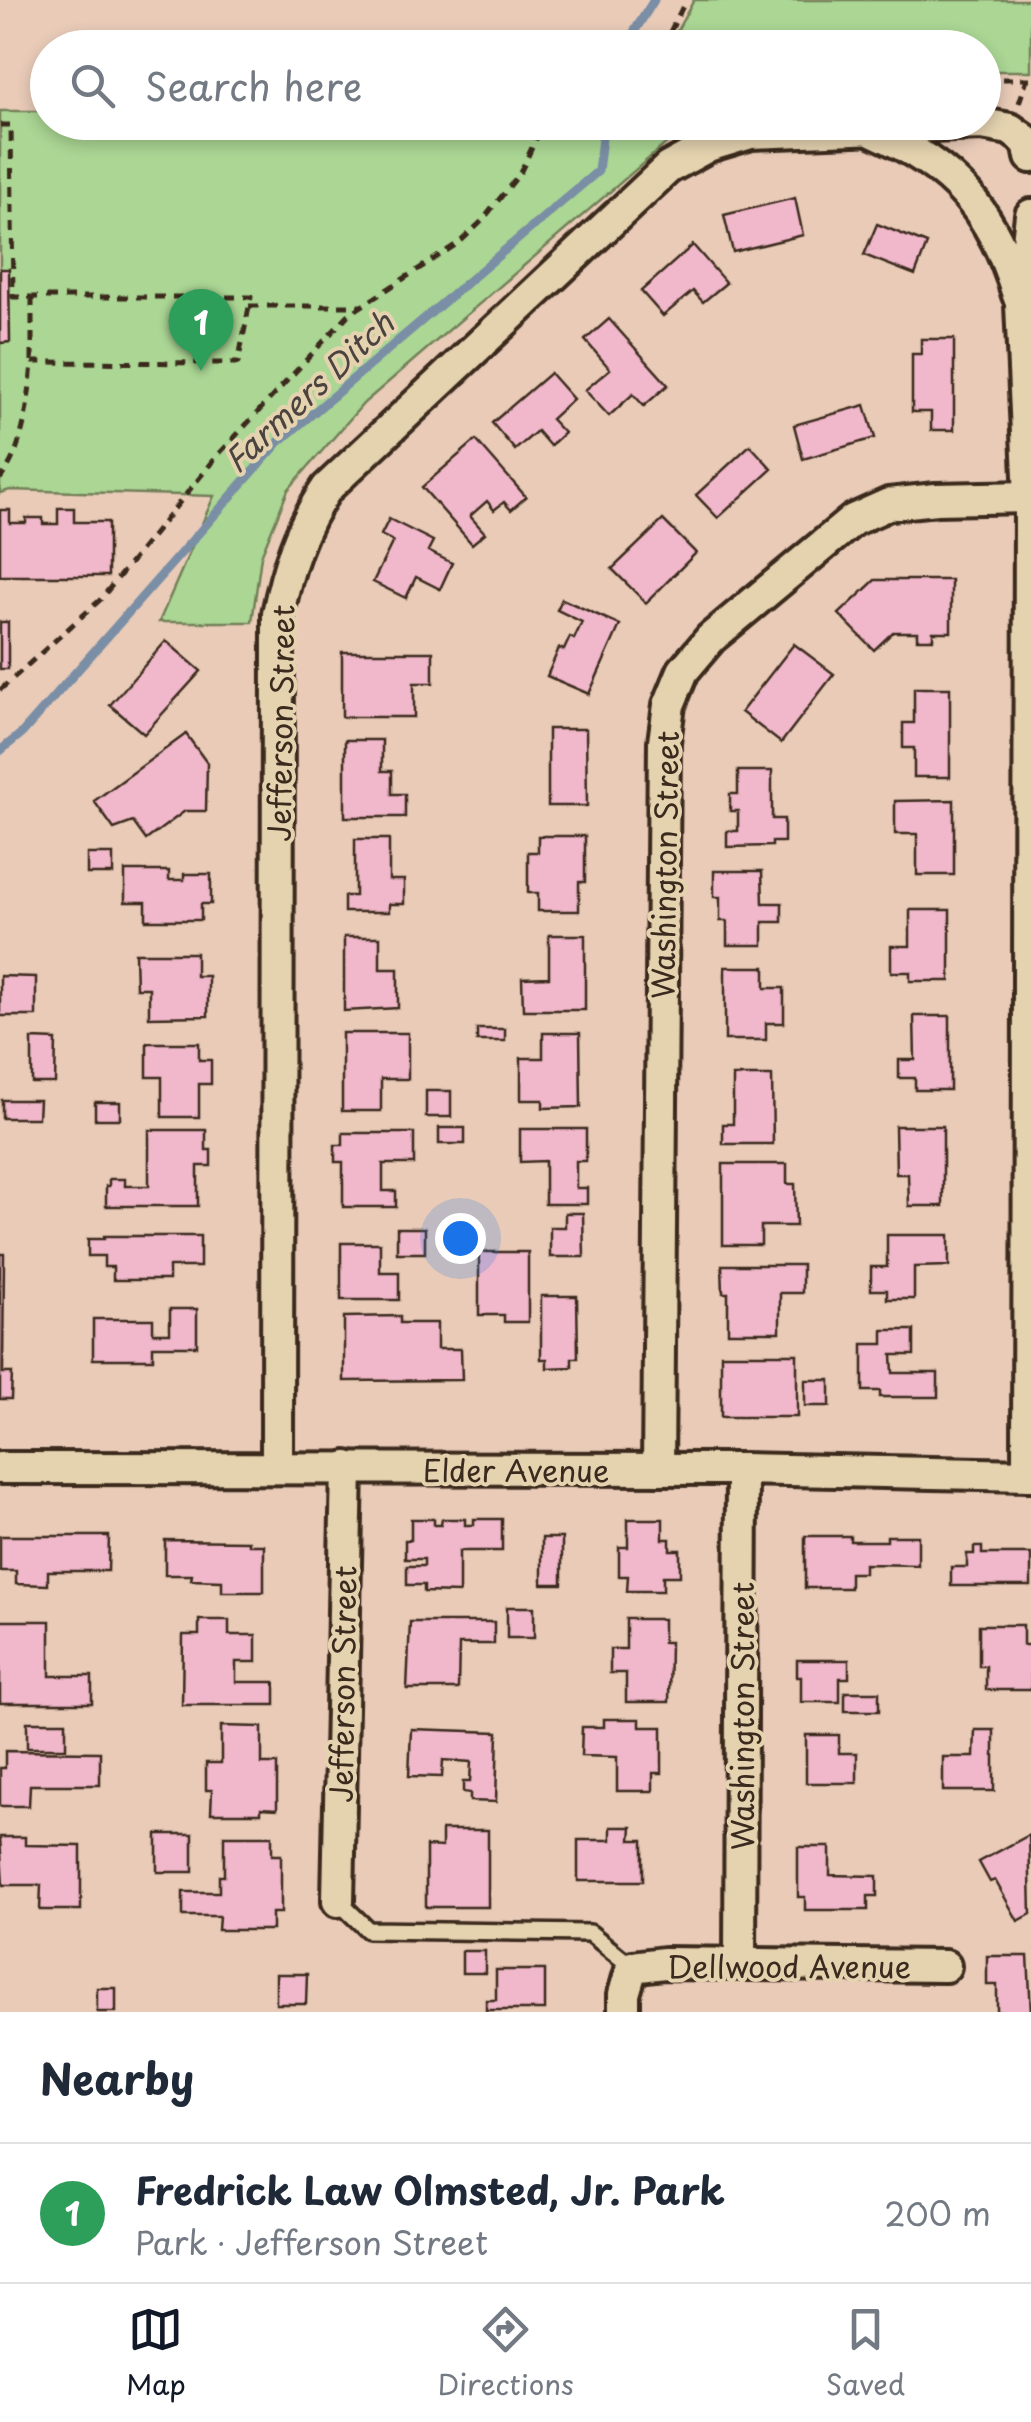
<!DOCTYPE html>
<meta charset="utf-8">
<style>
body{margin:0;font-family:"Playpen Sans",sans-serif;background:#f2f2f3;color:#1f2937}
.you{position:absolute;left:460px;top:1238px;width:35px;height:35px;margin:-25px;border:8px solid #fff;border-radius:50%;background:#1a73e8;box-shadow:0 0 0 15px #1a73e833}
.badge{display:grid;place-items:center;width:65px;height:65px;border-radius:50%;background:#111827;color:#fff;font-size:32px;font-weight:700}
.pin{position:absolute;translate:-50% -82px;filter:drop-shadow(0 2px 5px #0008)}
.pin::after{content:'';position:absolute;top:52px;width:35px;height:30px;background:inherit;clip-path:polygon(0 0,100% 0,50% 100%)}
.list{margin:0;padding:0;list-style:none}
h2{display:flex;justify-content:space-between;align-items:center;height:130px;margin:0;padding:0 40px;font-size:42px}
h2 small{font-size:32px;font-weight:400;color:#747a83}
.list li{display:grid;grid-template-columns:65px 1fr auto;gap:30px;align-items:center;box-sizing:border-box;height:140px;padding:0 40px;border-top:2px solid #e0e1e3}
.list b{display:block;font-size:38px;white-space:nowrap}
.list p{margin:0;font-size:32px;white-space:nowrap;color:#747a83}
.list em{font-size:32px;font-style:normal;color:#747a83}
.icon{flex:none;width:55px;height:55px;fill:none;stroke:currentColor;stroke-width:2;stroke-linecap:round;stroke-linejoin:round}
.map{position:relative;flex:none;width:1031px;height:2012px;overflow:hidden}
.search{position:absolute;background:#fff;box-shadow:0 5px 15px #0003;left:30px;right:30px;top:30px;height:110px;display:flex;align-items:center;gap:25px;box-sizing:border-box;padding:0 35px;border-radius:55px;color:#747a83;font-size:38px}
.sheet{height:270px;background:#fff}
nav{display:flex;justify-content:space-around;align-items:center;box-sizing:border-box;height:140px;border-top:2px solid #e0e1e3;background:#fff;font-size:28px;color:#747a83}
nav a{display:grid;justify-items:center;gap:5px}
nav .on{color:#111827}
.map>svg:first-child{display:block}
</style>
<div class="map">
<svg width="1031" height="2012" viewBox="0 0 1031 2012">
<rect width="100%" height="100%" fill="#e9cbb8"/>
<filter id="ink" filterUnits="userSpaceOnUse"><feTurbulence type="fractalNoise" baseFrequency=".01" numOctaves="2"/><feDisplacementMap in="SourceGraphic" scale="20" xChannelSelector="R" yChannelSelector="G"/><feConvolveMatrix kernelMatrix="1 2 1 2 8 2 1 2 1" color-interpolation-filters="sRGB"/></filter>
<g filter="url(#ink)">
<!-- green -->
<g fill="#abd694" stroke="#738059" stroke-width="2.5">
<path d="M 694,0 L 1031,0 L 1031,71 L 984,71 L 984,48 L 675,47 L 674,36 Z"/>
<path d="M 0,111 L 47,111 L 48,122 L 690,123 L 364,403 L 288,490 L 261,556 L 252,622 L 159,622 L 214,496 L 10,490 L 0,493 Z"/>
</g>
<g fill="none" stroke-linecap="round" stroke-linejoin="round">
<!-- stream -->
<g stroke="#7a8ea5" stroke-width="9">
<path d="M 624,48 L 654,0"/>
<path d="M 0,751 L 22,733 L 279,442 L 598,171 L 604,122"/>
</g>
</g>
<!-- building -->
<g fill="#f1b8cb" stroke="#3b2a1e" stroke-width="2.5">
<path d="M 795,198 L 803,235 L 733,252 L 724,215 Z"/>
<path d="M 877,224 L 927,244 L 915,275 L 864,255 Z"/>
<path d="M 693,245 L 726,283 L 703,302 L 693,291 L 663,316 L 641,291 Z"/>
<path d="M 0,269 L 9,269 L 10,342 L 0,343 Z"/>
<path d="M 609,319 L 668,385 L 644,406 L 633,394 L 609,416 L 585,390 L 610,369 L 585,340 Z"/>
<path d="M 921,339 L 954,339 L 954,430 L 931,430 L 931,412 L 912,412 L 912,354 L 921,354 Z"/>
<path d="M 550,373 L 573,399 L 551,419 L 564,433 L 550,446 L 537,431 L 515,450 L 492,423 Z"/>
<path d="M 865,405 L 875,438 L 803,459 L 794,425 Z"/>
<path d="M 476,440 L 526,497 L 511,510 L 504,502 L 494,510 L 487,501 L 470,516 L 485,533 L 472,544 L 422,487 Z"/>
<path d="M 750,445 L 772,469 L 718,518 L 696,495 Z"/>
<path d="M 58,508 L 74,508 L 74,522 L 108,522 L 108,576 L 0,576 L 0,510 L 10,510 L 10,523 L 26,523 L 26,518 L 43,518 L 43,524 L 58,524 Z"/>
<path d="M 389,519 L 433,541 L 428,551 L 452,563 L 440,589 L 416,577 L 406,598 L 373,582 L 393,541 L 381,535 Z"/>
<path d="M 663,520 L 696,553 L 646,603 L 612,569 Z"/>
<path d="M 875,580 L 951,580 L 951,632 L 933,632 L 933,639 L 917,639 L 917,632 L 893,632 L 874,650 L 839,614 Z"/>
<path d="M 562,599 L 620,625 L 589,694 L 547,676 L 559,648 L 564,650 L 570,637 L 574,639 L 582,622 L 557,610 Z"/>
<rect x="0" y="622" width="8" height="47"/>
<path d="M 166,641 L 201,671 L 144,734 L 110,705 Z"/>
<path d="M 794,644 L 834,674 L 781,743 L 741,712 Z"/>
<path d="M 342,652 L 433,652 L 433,683 L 414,683 L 414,717 L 342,717 Z"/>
<path d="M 914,688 L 950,688 L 950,777 L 914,777 L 914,748 L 903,748 L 903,723 L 914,723 Z"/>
<path d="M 548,729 L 586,729 L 587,806 L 548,806 Z"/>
<path d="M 186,734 L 207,763 L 206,811 L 185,811 L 146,840 L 133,822 L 114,829 L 94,801 Z"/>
<path d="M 345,740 L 382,740 L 382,771 L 392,771 L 392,794 L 405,794 L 405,817 L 345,817 Z"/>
<path d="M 738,771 L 772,771 L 772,819 L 784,819 L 784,842 L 772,842 L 772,846 L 727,847 L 727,831 L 738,831 L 738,811 L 730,811 L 730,794 L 738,794 Z"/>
<path d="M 954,800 L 954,875 L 917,875 L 917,834 L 895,834 L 895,801 Z"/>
<path d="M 538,836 L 585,836 L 585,882 L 579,882 L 579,911 L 538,911 L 538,893 L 528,893 L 528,852 L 538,852 Z"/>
<path d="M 355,839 L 389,839 L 389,880 L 404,880 L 404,904 L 389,904 L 389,912 L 344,912 L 344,896 L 355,896 Z"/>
<rect x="87" y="854" width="26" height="20"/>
<path d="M 125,871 L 169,871 L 169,880 L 184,880 L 184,874 L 211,874 L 211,904 L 201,904 L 201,920 L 146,920 L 146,902 L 125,902 Z"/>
<path d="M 714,871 L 762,871 L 763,903 L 782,903 L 782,922 L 763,922 L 763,945 L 727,945 L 727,921 L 720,921 L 720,897 L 714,897 Z"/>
<path d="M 910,910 L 950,910 L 950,981 L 910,981 L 910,972 L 891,972 L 891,946 L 910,946 Z"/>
<path d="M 549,935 L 585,935 L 585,1010 L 523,1010 L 522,978 L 549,977 Z"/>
<path d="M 344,937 L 380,937 L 380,969 L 398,969 L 398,1008 L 344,1011 Z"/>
<path d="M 135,953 L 196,953 L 196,976 L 208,976 L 208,1016 L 149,1017 L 149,988 L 136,988 Z"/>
<path d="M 725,967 L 765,967 L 765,988 L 784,988 L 784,1023 L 766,1023 L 766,1040 L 725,1040 Z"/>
<path d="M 0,976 L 36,977 L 36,1016 L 0,1016 Z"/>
<path d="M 914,1016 L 950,1016 L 950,1090 L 915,1090 L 915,1078 L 899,1078 L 899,1060 L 915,1060 Z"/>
<rect x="477" y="1029" width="28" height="12"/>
<path d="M 342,1033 L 408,1033 L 408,1079 L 381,1079 L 381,1111 L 342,1111 Z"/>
<path d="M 543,1033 L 580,1033 L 581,1107 L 543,1108 L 543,1100 L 521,1100 L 521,1058 L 543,1058 Z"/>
<path d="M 32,1039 L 56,1040 L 55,1083 L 32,1083 Z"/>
<path d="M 147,1043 L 199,1043 L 199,1060 L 211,1060 L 211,1084 L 199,1084 L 199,1117 L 162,1117 L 162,1077 L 147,1077 Z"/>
<path d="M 733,1076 L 772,1076 L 773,1144 L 723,1144 L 723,1124 L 733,1124 Z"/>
<rect x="426" y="1091" width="25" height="26"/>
<path d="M 2,1100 L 39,1100 L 38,1118 L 2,1118 Z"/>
<rect x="95" y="1102" width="25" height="17"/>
<path d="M 895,1126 L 943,1126 L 943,1206 L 909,1206 L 908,1174 L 896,1174 Z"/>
<rect x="439" y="1128" width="26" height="16"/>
<path d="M 520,1129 L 586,1129 L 586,1161 L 576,1161 L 576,1188 L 587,1188 L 587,1204 L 545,1204 L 545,1161 L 520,1162 Z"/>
<path d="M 149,1130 L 206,1130 L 206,1150 L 211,1150 L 211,1166 L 198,1166 L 198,1206 L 106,1206 L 106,1186 L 109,1186 L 109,1179 L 125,1179 L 125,1186 L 149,1186 Z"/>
<path d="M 343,1133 L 414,1133 L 414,1164 L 383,1164 L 383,1191 L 396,1191 L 396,1207 L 343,1207 L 343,1162 L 335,1162 L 335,1145 L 343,1145 Z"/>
<path d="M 723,1164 L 787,1164 L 787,1184 L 795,1184 L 796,1226 L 761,1226 L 761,1245 L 723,1245 Z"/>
<path d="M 565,1213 L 583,1213 L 584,1257 L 550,1257 L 550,1227 L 565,1227 Z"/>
<rect x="397" y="1228" width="28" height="25"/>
<path d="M 887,1235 L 949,1235 L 949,1266 L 914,1267 L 914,1299 L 887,1299 L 887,1290 L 871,1290 L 871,1267 L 887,1267 Z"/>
<path d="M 104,1236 L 200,1236 L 200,1267 L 169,1267 L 169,1280 L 113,1280 L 113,1267 L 104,1267 L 104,1256 L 88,1256 L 88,1239 L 104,1239 Z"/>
<path d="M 341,1243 L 380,1243 L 380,1272 L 399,1272 L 399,1300 L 341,1300 Z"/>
<path d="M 479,1252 L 528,1252 L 528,1322 L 504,1322 L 504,1315 L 479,1315 Z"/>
<path d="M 0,1254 L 4,1254 L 3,1373 L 12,1373 L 11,1399 L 0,1399 Z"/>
<path d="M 722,1265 L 802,1265 L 802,1293 L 780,1293 L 780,1332 L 728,1332 L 728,1293 L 723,1293 Z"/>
<path d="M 541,1296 L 577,1296 L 578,1358 L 572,1358 L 572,1367 L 547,1368 L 547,1359 L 541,1359 Z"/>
<path d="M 170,1309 L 197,1309 L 197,1346 L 153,1346 L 153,1359 L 93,1359 L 93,1319 L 153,1319 L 153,1333 L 170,1333 Z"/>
<path d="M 400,1316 L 400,1323 L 437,1323 L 437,1349 L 461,1349 L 462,1380 L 344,1381 L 344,1317 Z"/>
<path d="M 883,1330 L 914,1330 L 914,1355 L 892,1355 L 893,1373 L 938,1373 L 938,1397 L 880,1397 L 880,1391 L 863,1391 L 863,1344 L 883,1344 Z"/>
<rect x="721" y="1354" width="76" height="63"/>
<rect x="805" y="1380" width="25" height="26"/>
<path d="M 411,1519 L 434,1519 L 434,1525 L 441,1525 L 442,1519 L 465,1519 L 465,1525 L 474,1525 L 474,1519 L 502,1519 L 502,1551 L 459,1551 L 459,1593 L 424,1592 L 424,1585 L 407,1585 L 407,1566 L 424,1566 L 424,1559 L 405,1559 L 405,1540 L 411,1540 Z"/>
<path d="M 628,1519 L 663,1519 L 663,1539 L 670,1539 L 670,1550 L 680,1550 L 680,1576 L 663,1576 L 663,1591 L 627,1591 L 628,1576 L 619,1576 L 619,1547 L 628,1547 Z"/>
<path d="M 0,1536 L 109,1536 L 108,1571 L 48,1571 L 48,1585 L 16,1584 L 16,1571 L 0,1571 Z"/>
<path d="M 805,1536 L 850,1536 L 850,1541 L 887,1541 L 887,1536 L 918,1536 L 918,1565 L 864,1564 L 864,1573 L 850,1573 L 850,1588 L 805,1588 Z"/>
<rect x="542" y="1538" width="20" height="46"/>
<path d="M 165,1540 L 249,1541 L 249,1545 L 264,1545 L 264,1592 L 222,1592 L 222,1581 L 191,1580 L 192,1575 L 165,1575 Z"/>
<path d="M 974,1547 L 982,1547 L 982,1554 L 1031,1554 L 1031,1586 L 951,1586 L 951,1567 L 967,1567 L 967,1554 L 974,1554 Z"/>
<rect x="507" y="1607" width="27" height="31"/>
<path d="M 626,1619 L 663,1619 L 663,1642 L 670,1642 L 669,1702 L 626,1702 L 626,1673 L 610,1673 L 610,1649 L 626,1649 Z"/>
<path d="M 199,1620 L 229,1620 L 229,1635 L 256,1635 L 256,1662 L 236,1662 L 236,1682 L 275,1682 L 275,1705 L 182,1705 L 183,1635 L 199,1635 Z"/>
<path d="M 0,1621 L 50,1621 L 50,1676 L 92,1676 L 92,1703 L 0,1703 Z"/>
<path d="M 410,1622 L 494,1622 L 494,1644 L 459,1644 L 458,1689 L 407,1689 Z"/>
<path d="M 979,1625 L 1023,1625 L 1023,1645 L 1031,1645 L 1031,1690 L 986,1690 L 986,1666 L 979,1666 Z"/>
<path d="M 797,1660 L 849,1660 L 849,1678 L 840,1678 L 840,1702 L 801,1702 L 801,1677 L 797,1677 Z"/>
<rect x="845" y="1692" width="34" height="19"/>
<path d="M 604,1719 L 640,1719 L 640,1727 L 662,1727 L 662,1773 L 653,1773 L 653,1791 L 617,1791 L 617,1757 L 581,1756 L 582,1727 L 604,1727 Z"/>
<rect x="27" y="1722" width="39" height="26"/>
<path d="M 221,1726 L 262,1727 L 262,1764 L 277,1764 L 277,1809 L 261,1808 L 261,1813 L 211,1813 L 212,1790 L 206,1790 L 206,1763 L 221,1763 Z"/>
<path d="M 411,1729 L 498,1732 L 496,1802 L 470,1801 L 470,1793 L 463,1792 L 463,1782 L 470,1782 L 471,1762 L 443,1760 L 442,1777 L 409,1776 Z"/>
<path d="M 975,1730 L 994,1730 L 994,1791 L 943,1791 L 943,1757 L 974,1757 Z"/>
<path d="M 806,1735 L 839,1735 L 839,1753 L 857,1753 L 857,1783 L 806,1783 Z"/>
<path d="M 5,1751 L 100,1752 L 100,1785 L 30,1785 L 29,1806 L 0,1806 L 0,1768 L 5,1768 Z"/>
<path d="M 611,1827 L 632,1827 L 631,1840 L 643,1840 L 643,1881 L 578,1881 L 578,1840 L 611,1840 Z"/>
<path d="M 442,1830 L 488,1830 L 488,1907 L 426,1907 L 426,1846 L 442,1847 Z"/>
<rect x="157" y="1834" width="36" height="38"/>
<path d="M 1029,1835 L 1031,1914 L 1018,1921 L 995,1880 L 990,1882 L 979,1862 Z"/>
<path d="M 224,1836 L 272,1836 L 272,1855 L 281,1855 L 281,1913 L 272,1913 L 272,1930 L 218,1930 L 219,1916 L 183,1916 L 183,1892 L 219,1892 L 219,1876 L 224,1876 Z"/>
<path d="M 0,1837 L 25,1837 L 25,1845 L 81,1846 L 81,1910 L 40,1910 L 41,1885 L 3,1885 Z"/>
<path d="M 798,1847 L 830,1847 L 830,1875 L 877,1876 L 877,1896 L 868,1896 L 868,1910 L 805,1910 L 805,1897 L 798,1897 Z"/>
<rect x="462" y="1951" width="23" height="22"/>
<path d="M 987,1956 L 1028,1956 L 1031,2012 L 997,2012 L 997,1985 L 987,1985 Z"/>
<path d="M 496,1970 L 545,1970 L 545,2010 L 486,2010 L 486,2000 L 496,2000 Z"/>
<path d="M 276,1974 L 307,1974 L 306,2004 L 276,2004 Z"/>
<rect x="97" y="1988" width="19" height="24"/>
</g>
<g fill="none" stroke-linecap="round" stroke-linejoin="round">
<!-- lane casing -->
<g stroke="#3b2a1e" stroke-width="22">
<path id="lane" d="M 338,1901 L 368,1930 L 590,1933 L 632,1967"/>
</g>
<!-- street casing -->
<g stroke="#3b2a1e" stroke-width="38">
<g id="street">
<path d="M 874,131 C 955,167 993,211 1018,295"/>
<path d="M 277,1467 L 278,614 C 287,569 300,527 327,488 L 668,168 L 708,146 L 751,133 L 982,124 L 1010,129 L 1028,142 L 1031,157"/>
<path d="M 0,1468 L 742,1469 L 1031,1475"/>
<path d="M 658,1469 L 664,742 L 669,705 L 683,671 L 711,638 L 853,520 L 889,504 L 936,499 L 1030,497"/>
<path d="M 1028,1475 L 1030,497 L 1021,305 L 1031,215"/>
<path d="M 338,1901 L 347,1467"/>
<path d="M 740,1963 L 742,1469"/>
<path d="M 624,2012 L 624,1994 L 632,1967 L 664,1963 L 945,1966"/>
</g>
</g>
<!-- path -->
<g stroke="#3b2a1e" stroke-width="5" stroke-dasharray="10 8" stroke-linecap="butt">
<path d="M 662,48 L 686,0"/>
<path d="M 984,79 L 1031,79"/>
<path d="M 1019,103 L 1027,79"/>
<path d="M 0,125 L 11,125 L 13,297 L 251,297 L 238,363 L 32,362 C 29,400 24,449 0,479"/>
<path d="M 32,297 L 32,362"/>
<path d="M 249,306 L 361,306"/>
<path d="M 0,690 L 100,600 L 218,455 L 348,315 L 460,242 L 482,221 L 520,173 L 544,122"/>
</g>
<!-- lane -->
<use href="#lane" stroke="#e5d3b0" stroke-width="15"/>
<!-- street -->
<use href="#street" stroke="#e5d3b0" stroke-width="30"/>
</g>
</g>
<g text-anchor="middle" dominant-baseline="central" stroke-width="8" stroke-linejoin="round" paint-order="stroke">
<!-- street labels -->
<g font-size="30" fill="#3b2a1e" stroke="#e5d3b0">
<text transform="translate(280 723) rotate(-89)">Jefferson Street</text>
<text transform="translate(664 865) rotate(-89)">Washington Street</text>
<text x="516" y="1469">Elder Avenue</text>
<text transform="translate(342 1684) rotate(-89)">Jefferson Street</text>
<text transform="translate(741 1716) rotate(-90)">Washington Street</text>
<text x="789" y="1965">Dellwood Avenue</text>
</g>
<!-- water labels -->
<g font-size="32" font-style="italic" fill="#4b4340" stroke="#e5d3b0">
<text transform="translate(308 391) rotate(-43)">Farmers Ditch</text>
</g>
</g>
</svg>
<div class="you"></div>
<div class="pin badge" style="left:201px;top:371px;background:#2e9e5b">1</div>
<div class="search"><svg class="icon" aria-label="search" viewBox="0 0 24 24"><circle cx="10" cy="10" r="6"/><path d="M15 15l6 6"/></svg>Search here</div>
</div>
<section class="sheet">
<h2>Nearby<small></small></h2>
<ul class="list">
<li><span class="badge" style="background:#2e9e5b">1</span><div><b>Fredrick Law Olmsted, Jr. Park</b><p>Park · Jefferson Street</p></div><em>200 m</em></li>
</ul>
</section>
<nav>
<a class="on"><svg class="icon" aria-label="map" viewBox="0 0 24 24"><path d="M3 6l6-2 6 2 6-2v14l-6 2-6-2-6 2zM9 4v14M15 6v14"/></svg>Map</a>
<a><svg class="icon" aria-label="directions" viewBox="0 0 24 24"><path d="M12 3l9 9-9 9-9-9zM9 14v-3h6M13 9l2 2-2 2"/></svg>Directions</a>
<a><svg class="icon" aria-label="saved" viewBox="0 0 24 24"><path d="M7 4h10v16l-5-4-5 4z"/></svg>Saved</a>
</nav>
